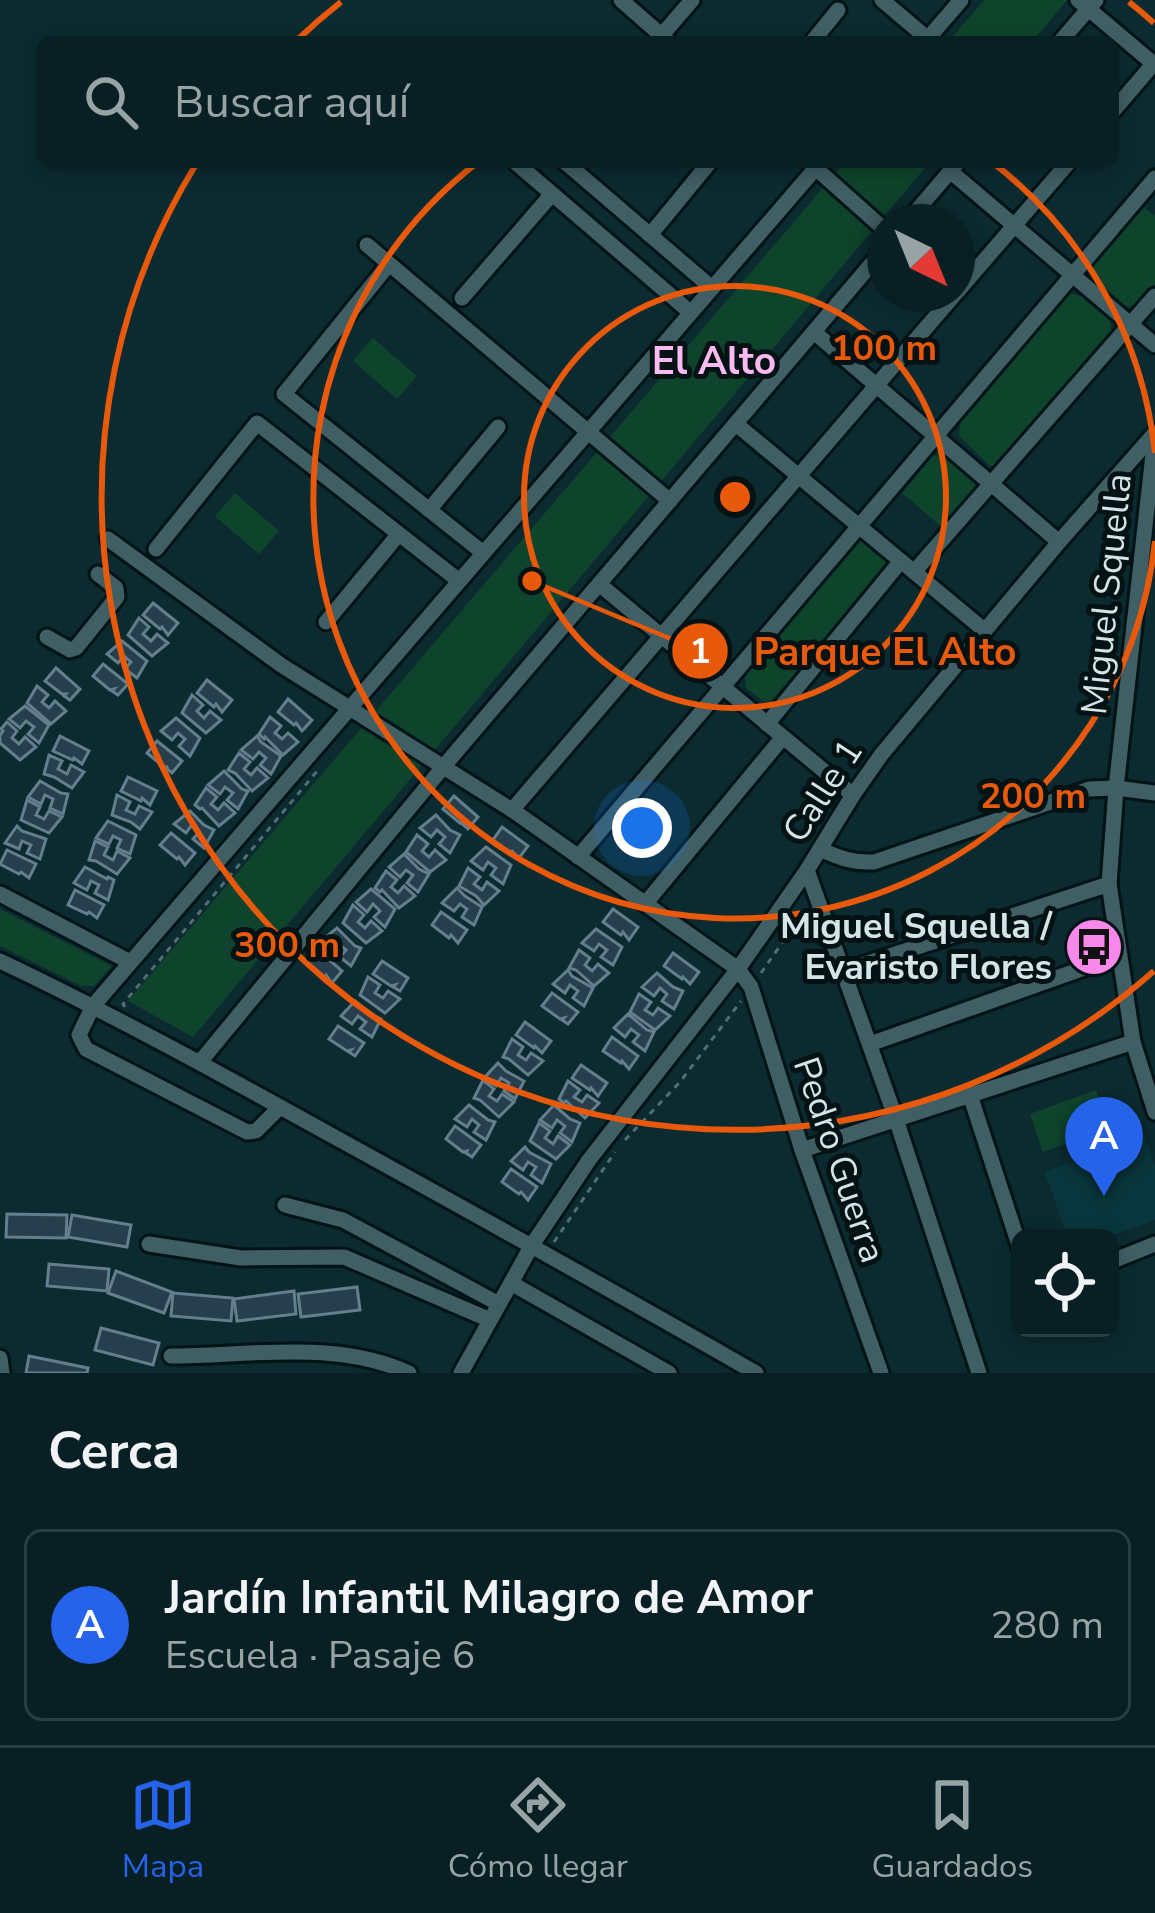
<!DOCTYPE html>
<html lang="es">
<meta charset="utf-8">
<style>
body{margin:0;font-family:"Nunito Sans",sans-serif;background:#11282c;color:#f1f3f6}
.controls{position:absolute;right:36px;bottom:36px;display:grid;overflow:hidden;border-radius:18px;box-shadow:0 6px 18px #0003}
.controls button{width:108px;height:108px;display:grid;place-items:center;padding:0;border:0;border-bottom:3px solid #293e41;background:#082024;color:#f1f3f6;font:60px sans-serif}
.compass{position:absolute;left:867px;top:204px;width:108px;height:108px;border-radius:50%;background:#082024;box-shadow:0 6px 18px #0003;rotate:137deg}
.you{position:absolute;left:642px;top:828px;width:42px;height:42px;margin:-30px;border:9px solid #fff;border-radius:50%;background:#1a73e8;box-shadow:0 0 0 18px #1a73e833}
.badge{display:grid;place-items:center;width:78px;height:78px;border-radius:50%;background:#2563eb;color:#fff;font-size:39px;font-weight:700}
.pin{position:absolute;translate:-50% -99px;filter:drop-shadow(0 3px 6px #0008)}
.pin::after{content:'';position:absolute;top:63px;width:42px;height:36px;background:inherit;clip-path:polygon(0 0,100% 0,50% 100%)}
.list{margin:0;padding:0;list-style:none}
h2{display:flex;justify-content:space-between;align-items:center;height:156px;margin:0;padding:0 48px;font-size:51px}
h2 small{font-size:39px;font-weight:400;color:#98a3a6}
.list li{display:grid;grid-template-columns:78px 1fr auto;gap:36px;align-items:center;box-sizing:border-box;height:192px;margin:0 24px 24px;padding:0 24px;border:3px solid #293e41;border-radius:18px}
.list b{display:block;font-size:45px;white-space:nowrap}
.list p{margin:0;font-size:39px;white-space:nowrap;color:#98a3a6}
.list em{font-size:39px;font-style:normal;color:#98a3a6}
.icon{flex:none;width:66px;height:66px;fill:none;stroke:currentColor;stroke-width:2;stroke-linecap:round;stroke-linejoin:round}
.map{position:relative;flex:none;width:1155px;height:1373px;overflow:hidden}
.search{position:absolute;background:#082024;box-shadow:0 6px 18px #0003;left:36px;right:36px;top:36px;height:132px;display:flex;align-items:center;gap:30px;box-sizing:border-box;padding:0 42px;border-radius:18px;color:#98a3a6;font-size:45px}
.sheet{height:372px;background:#082024}
nav{display:flex;justify-content:space-around;align-items:center;box-sizing:border-box;height:168px;border-top:3px solid #293e41;background:#082024;font-size:33px;color:#98a3a6}
nav a{display:grid;justify-items:center;gap:6px}
nav .on{color:#2563eb}
.map>svg:first-child{display:block}
</style>
<div class="map">
<svg width="1155" height="1373" viewBox="0 0 1155 1373">
<rect width="100%" height="100%" fill="#0b2b30"/>
<!-- built -->
<path fill="#08363c" d="M 1144,1135 L 1155,1166 L 1155,1220 L 1106,1238 L 1068,1238 L 1044,1172 Z"/>
<!-- green -->
<g fill="#0f442c">
<path d="M 984,0 L 1067,0 L 1032,42 L 948,42 Z"/>
<path d="M 845,162 L 930,162 L 193,1037 L 128,1001 Z"/>
<path d="M 1144,207 L 1155,216 L 1155,284 L 1136,306 L 1127,307 L 1094,278 L 1091,268 Z"/>
<path d="M 1069,293 L 1081,296 L 1110,320 L 1111,331 L 999,464 L 990,466 L 959,436 L 960,422 Z"/>
<path d="M 373,338 L 417,376 L 397,399 L 353,361 Z"/>
<path d="M 946,455 L 976,483 L 975,493 L 943,528 L 902,493 L 933,456 Z"/>
<path d="M 235,493 L 279,531 L 259,554 L 215,516 Z"/>
<path d="M 866,538 L 889,555 L 890,565 L 771,701 L 763,701 L 746,688 L 745,676 L 858,540 Z"/>
<path d="M 0,909 L 112,966 L 94,986 L 82,986 L 0,946 Z"/>
<path d="M 1096,1090 L 1110,1128 L 1043,1152 L 1030,1114 Z"/>
</g>
<!-- building -->
<g fill="#273f4c" stroke="#637e8c" stroke-width="3">
<path d="M 153,603 L 178,623 L 168,635 L 162,627 L 160,629 L 143,615 Z"/>
<path d="M 139,618 L 149,627 L 143,634 L 151,641 L 157,634 L 168,643 L 152,656 L 128,635 Z"/>
<path d="M 122,641 L 147,661 L 137,678 L 125,669 L 131,662 L 124,656 L 118,663 L 107,654 Z"/>
<path d="M 103,664 L 128,684 L 118,695 L 112,691 L 114,689 L 110,690 L 93,676 Z"/>
<path d="M 56,668 L 80,689 L 70,700 L 64,696 L 66,694 L 62,694 L 45,681 Z"/>
<path d="M 207,680 L 232,700 L 222,712 L 216,704 L 214,707 L 197,693 Z"/>
<path d="M 37,686 L 48,695 L 42,702 L 49,708 L 55,701 L 66,711 L 51,724 L 27,703 Z"/>
<path d="M 192,695 L 203,705 L 197,711 L 204,718 L 210,711 L 221,720 L 206,733 L 182,713 Z"/>
<path d="M 288,699 L 312,720 L 302,731 L 296,723 L 294,725 L 278,712 Z"/>
<path d="M 25,706 L 49,725 L 39,743 L 28,734 L 34,727 L 26,721 L 20,728 L 9,719 Z"/>
<path d="M 270,717 L 281,726 L 275,733 L 282,739 L 288,733 L 298,742 L 283,755 L 265,737 L 264,739 L 259,734 Z"/>
<path d="M 176,718 L 200,738 L 190,756 L 179,746 L 185,739 L 178,733 L 172,740 L 161,731 Z"/>
<path d="M 7,722 L 17,731 L 12,738 L 19,744 L 25,737 L 36,747 L 20,760 L 0,743 L 0,735 L 3,731 L 1,729 Z"/>
<path d="M 60,736 L 89,751 L 82,764 L 74,758 L 73,760 L 53,751 Z"/>
<path d="M 257,736 L 261,742 L 281,756 L 271,774 L 260,765 L 266,758 L 259,752 L 253,759 L 241,750 Z"/>
<path d="M 157,741 L 182,761 L 172,773 L 166,768 L 168,767 L 164,767 L 147,753 Z"/>
<path d="M 239,753 L 250,762 L 244,769 L 251,775 L 257,768 L 268,778 L 252,791 L 235,773 L 228,770 Z"/>
<path d="M 49,755 L 62,761 L 58,769 L 67,774 L 71,765 L 84,772 L 72,788 L 54,777 L 44,774 Z"/>
<path d="M 224,771 L 242,789 L 248,791 L 238,809 L 227,800 L 233,793 L 225,787 L 220,794 L 208,785 Z"/>
<path d="M 128,777 L 157,791 L 150,805 L 142,798 L 141,801 L 121,791 Z"/>
<path d="M 40,781 L 61,793 L 68,794 L 63,814 L 50,808 L 53,799 L 45,795 L 41,804 L 28,797 Z"/>
<path d="M 206,788 L 217,797 L 211,804 L 218,810 L 224,803 L 235,813 L 219,826 L 202,808 L 200,809 L 195,805 Z"/>
<path d="M 117,795 L 130,802 L 126,810 L 135,814 L 139,806 L 152,812 L 140,829 L 131,822 L 112,815 Z"/>
<path d="M 454,796 L 478,817 L 468,829 L 462,824 L 464,822 L 460,823 L 443,809 Z"/>
<path d="M 27,800 L 40,807 L 36,815 L 44,819 L 49,811 L 62,817 L 49,833 L 21,820 Z"/>
<path d="M 190,811 L 204,825 L 214,830 L 204,848 L 193,839 L 199,832 L 191,826 L 186,833 L 174,824 Z"/>
<path d="M 436,815 L 450,830 L 460,835 L 450,853 L 439,844 L 445,837 L 437,830 L 431,837 L 420,828 Z"/>
<path d="M 108,821 L 136,835 L 130,854 L 117,848 L 121,840 L 113,836 L 109,844 L 96,838 Z"/>
<path d="M 17,826 L 22,831 L 46,839 L 40,859 L 27,853 L 31,845 L 22,841 L 19,849 L 5,843 Z"/>
<path d="M 502,827 L 528,846 L 519,858 L 512,851 L 510,853 L 493,840 Z"/>
<path d="M 171,833 L 195,853 L 185,865 L 179,857 L 177,859 L 160,845 Z"/>
<path d="M 417,835 L 428,844 L 422,851 L 429,857 L 435,850 L 446,860 L 430,872 L 406,852 Z"/>
<path d="M 95,841 L 108,847 L 104,855 L 113,860 L 117,851 L 130,858 L 117,874 L 96,861 L 89,860 Z"/>
<path d="M 486,847 L 511,865 L 503,884 L 491,875 L 496,868 L 488,862 L 483,870 L 471,861 Z"/>
<path d="M 7,850 L 36,864 L 29,878 L 21,872 L 19,874 L 0,864 Z"/>
<path d="M 404,854 L 419,869 L 429,874 L 418,892 L 407,883 L 413,875 L 406,870 L 400,877 L 389,867 Z"/>
<path d="M 85,867 L 107,879 L 108,877 L 114,880 L 108,900 L 95,893 L 99,885 L 91,881 L 87,890 L 74,883 Z"/>
<path d="M 468,868 L 480,877 L 474,884 L 482,890 L 487,882 L 499,891 L 484,905 L 476,896 L 459,886 Z"/>
<path d="M 386,871 L 397,880 L 391,887 L 398,893 L 404,886 L 415,896 L 399,908 L 382,890 L 380,892 L 375,888 Z"/>
<path d="M 457,888 L 465,896 L 482,907 L 474,925 L 462,917 L 467,909 L 460,904 L 454,911 L 442,903 Z"/>
<path d="M 371,889 L 395,909 L 385,927 L 374,917 L 380,911 L 373,904 L 367,912 L 356,902 Z"/>
<path d="M 75,890 L 104,905 L 97,918 L 89,912 L 87,914 L 68,905 Z"/>
<path d="M 353,905 L 364,915 L 358,922 L 365,928 L 371,921 L 382,931 L 366,943 L 343,923 Z"/>
<path d="M 613,909 L 638,927 L 629,940 L 623,932 L 621,935 L 603,922 Z"/>
<path d="M 441,912 L 467,930 L 458,943 L 451,935 L 449,938 L 432,925 Z"/>
<path d="M 337,928 L 355,946 L 361,948 L 351,966 L 340,957 L 346,950 L 339,944 L 333,951 L 321,941 Z"/>
<path d="M 596,929 L 622,947 L 613,965 L 601,957 L 607,950 L 599,944 L 594,951 L 582,943 Z"/>
<path d="M 318,950 L 342,971 L 332,983 L 326,975 L 324,977 L 307,962 Z"/>
<path d="M 579,950 L 590,958 L 585,965 L 592,971 L 598,964 L 609,973 L 594,986 L 576,970 L 569,968 Z"/>
<path d="M 673,953 L 699,972 L 690,984 L 683,977 L 682,979 L 664,966 Z"/>
<path d="M 382,961 L 408,978 L 400,991 L 393,987 L 395,985 L 391,986 L 373,974 Z"/>
<path d="M 568,970 L 572,976 L 593,988 L 584,1006 L 573,998 L 578,991 L 570,985 L 565,993 L 553,984 Z"/>
<path d="M 657,973 L 673,987 L 683,991 L 674,1009 L 662,1001 L 667,994 L 660,988 L 654,996 L 642,987 Z"/>
<path d="M 368,977 L 380,985 L 375,993 L 383,998 L 388,991 L 400,999 L 385,1013 L 360,995 Z"/>
<path d="M 552,993 L 578,1012 L 568,1024 L 562,1020 L 564,1018 L 560,1019 L 542,1006 Z"/>
<path d="M 639,994 L 651,1002 L 645,1010 L 653,1015 L 658,1008 L 670,1016 L 655,1030 L 630,1012 Z"/>
<path d="M 355,1001 L 370,1014 L 381,1019 L 372,1037 L 360,1029 L 366,1022 L 358,1016 L 352,1024 L 341,1016 Z"/>
<path d="M 628,1014 L 647,1030 L 654,1032 L 645,1051 L 633,1042 L 639,1035 L 631,1029 L 625,1037 L 614,1028 Z"/>
<path d="M 525,1022 L 551,1041 L 542,1053 L 535,1046 L 534,1048 L 516,1035 Z"/>
<path d="M 338,1026 L 364,1043 L 355,1056 L 349,1052 L 351,1050 L 347,1051 L 329,1039 Z"/>
<path d="M 612,1037 L 638,1056 L 629,1069 L 622,1061 L 621,1063 L 603,1051 Z"/>
<path d="M 512,1039 L 523,1047 L 518,1055 L 526,1060 L 531,1053 L 543,1061 L 528,1075 L 509,1059 L 503,1057 Z"/>
<path d="M 498,1063 L 506,1071 L 524,1081 L 515,1099 L 504,1091 L 509,1083 L 501,1078 L 496,1086 L 484,1078 Z"/>
<path d="M 581,1065 L 607,1083 L 598,1096 L 591,1088 L 590,1090 L 572,1078 Z"/>
<path d="M 483,1080 L 494,1089 L 489,1096 L 497,1101 L 502,1094 L 514,1102 L 499,1117 L 480,1100 L 474,1098 Z"/>
<path d="M 568,1081 L 580,1090 L 574,1097 L 582,1102 L 587,1095 L 599,1103 L 585,1118 L 566,1101 L 564,1103 L 559,1099 Z"/>
<path d="M 469,1105 L 488,1120 L 495,1122 L 486,1140 L 474,1132 L 479,1125 L 472,1119 L 467,1127 L 455,1119 Z"/>
<path d="M 554,1105 L 570,1119 L 580,1123 L 572,1142 L 560,1133 L 565,1126 L 557,1120 L 552,1128 L 540,1120 Z"/>
<path d="M 539,1123 L 550,1131 L 545,1138 L 553,1144 L 558,1136 L 570,1145 L 556,1159 L 530,1141 Z"/>
<path d="M 455,1126 L 481,1145 L 472,1157 L 466,1153 L 467,1151 L 463,1152 L 446,1139 Z"/>
<path d="M 525,1147 L 529,1152 L 551,1164 L 542,1183 L 531,1175 L 536,1167 L 528,1162 L 523,1170 L 511,1161 Z"/>
<path d="M 511,1169 L 537,1187 L 528,1200 L 521,1192 L 519,1194 L 502,1182 Z"/>
<path d="M 7,1214 L 67,1215 L 66,1238 L 6,1237 Z"/>
<path d="M 72,1215 L 131,1225 L 127,1247 L 68,1237 Z"/>
<path d="M 49,1264 L 109,1269 L 107,1291 L 47,1286 Z"/>
<path d="M 116,1271 L 172,1292 L 164,1313 L 108,1293 Z"/>
<path d="M 357,1287 L 360,1310 L 301,1317 L 298,1294 Z"/>
<path d="M 294,1291 L 296,1314 L 237,1321 L 234,1299 Z"/>
<path d="M 173,1293 L 233,1298 L 231,1321 L 171,1316 Z"/>
<path d="M 101,1328 L 159,1343 L 153,1365 L 95,1350 Z"/>
<path d="M 29,1356 L 88,1368 L 87,1373 L 26,1373 Z"/>
</g>
<g fill="none" stroke-linecap="round" stroke-linejoin="round">
<!-- minor casing -->
<g stroke="#001316" stroke-width="21">
<g id="minor">
<path d="M 621,0 L 669,42"/>
<path d="M 882,0 L 928,39"/>
<path d="M 1078,0 L 1155,65"/>
<path d="M 662,35 L 692,0"/>
<path d="M 812,42 L 838,10"/>
<path d="M 925,42 L 961,0"/>
<path d="M 1060,42 L 1096,0"/>
<path d="M 1113,111 L 1155,62"/>
<path d="M 515,162 L 690,312"/>
<path d="M 565,162 L 712,288"/>
<path d="M 811,164 L 885,230"/>
<path d="M 950,171 L 1155,345"/>
<path d="M 907,222 L 958,162"/>
<path d="M 650,235 L 710,162"/>
<path d="M 367,245 L 670,501"/>
<path d="M 389,264 L 284,394 L 482,552"/>
<path d="M 957,292 L 1069,162"/>
<path d="M 462,298 L 552,194"/>
<path d="M 814,332 L 1059,542"/>
<path d="M 736,424 L 984,630"/>
<path d="M 1155,436 L 1116,788 L 1109,884 L 1133,1042 L 1155,1112"/>
<path d="M 429,510 L 498,427"/>
<path d="M 108,539 L 281,665 L 512,810 L 738,969 L 751,987 L 802,1150 L 881,1373"/>
<path d="M 156,549 L 257,423 L 458,580"/>
<path d="M 914,572 L 1155,296"/>
<path d="M 599,584 L 853,795"/>
<path d="M 326,622 L 398,535"/>
<path d="M 47,637 L 70,650 L 76,648 L 117,597 L 116,588 L 98,574"/>
<path d="M 767,724 L 901,561"/>
<path d="M 512,810 L 955,294"/>
<path d="M 820,849 C 839,858 853,863 874,862 L 1089,789 L 1116,788 L 1155,793"/>
<path d="M 578,857 L 1155,178"/>
<path d="M 807,870 L 896,1119 L 979,1373"/>
<path d="M 0,894 L 130,962"/>
<path d="M 645,904 L 783,737"/>
<path d="M 0,961 C 116,1016 228,1078 340,1140 C 480,1217 618,1294 756,1373"/>
<path d="M 844,971 L 1109,884"/>
<path d="M 870,1044 L 1118,956"/>
<path d="M 200,1062 L 444,766 L 885,248"/>
<path d="M 970,1095 L 1020,1248"/>
<path d="M 280,1107 L 256,1131 L 247,1132 L 86,1049 L 79,1035 L 93,1006 L 821,162"/>
<path d="M 802,1150 L 1133,1042"/>
<path d="M 285,1205 L 343,1220 L 499,1304"/>
<path d="M 149,1244 L 241,1258 L 344,1257 L 490,1320"/>
<path d="M 1110,1262 L 1155,1244"/>
<path d="M 511,1283 L 669,1373"/>
<path d="M 171,1356 C 249,1356 336,1339 409,1373"/>
<path d="M 0,1358 L 2,1373"/>
<path d="M 461,1373 L 532,1245 L 589,1160 L 738,969 L 807,870 L 853,795 L 881,755 L 1059,542 L 1155,433"/>
</g>
</g>
<!-- path -->
<g stroke="#536d72" stroke-width="3" stroke-dasharray="6 6" stroke-linecap="butt">
<path d="M 761,973 L 807,907"/>
<path d="M 125,1007 L 123,1004 L 318,770"/>
<path d="M 625,1140 L 680,1082 L 741,1001"/>
<path d="M 554,1242 L 615,1152"/>
</g>
<!-- minor -->
<use href="#minor" stroke="#405f64" stroke-width="15"/>
</g>
<!-- distance rings -->
<g fill="none" stroke="#e8590c" stroke-width="6">
<circle cx="735" cy="497" r="211"/>
<path d="M1155 541A422 422 0 1 1 478 162M992 162A422 422 0 0 1 1155 453"/>
<path d="M1154 971A633 633 0 0 1 195 166M295 42A633 633 0 0 1 341 2M1129 2A633 633 0 0 1 1154 23"/>
</g>
<!-- icons -->
<defs>
<g id="bus-disc" transform="scale(3)"><circle r="9.5" fill="#f888ea" stroke="#051214"/><path d="M-5-6H5V4H4V6H2V4H-2V6H-4V4H-5ZM-3.5-4V0h7V-4ZM-3.5 1.2v1.5H-2V1.2ZM2 1.2v1.5H3.5V1.2Z" fill="#111"/></g>
</defs>
<g fill-rule="evenodd">
<use href="#bus-disc" x="1094" y="947"/>
</g>
<g text-anchor="middle" dominant-baseline="central" stroke-width="10" stroke-linejoin="round" paint-order="stroke">
<!-- street labels -->
<g font-size="36" fill="#d4e5e8" stroke="#051214">
<text transform="translate(1107 594) rotate(-84)">Miguel Squella</text>
<text transform="translate(823 791) rotate(-57)">Calle 1</text>
<text transform="translate(839 1160) rotate(71)">Pedro Guerra</text>
</g>
<!-- poi labels -->
<g font-size="36" font-weight="bold" fill="#d4e5e8" stroke="#051214" text-anchor="end">
<text x="1052" y="926">Miguel Squella /<tspan x="1052" dy="41">Evaristo Flores</tspan></text>
</g>
<!-- neighbourhood labels -->
<g font-size="39" font-weight="bold" fill="#fabaf0" stroke="#051214">
<text x="714" y="361">El Alto</text>
</g>
</g>
<circle cx="735" cy="497" r="18" fill="#e8590c" stroke="#051214" stroke-width="6"/>
<g font-size="36" text-anchor="middle" font-weight="bold" fill="#e8590c" stroke="#051214" stroke-width="10" stroke-linejoin="round" paint-order="stroke">
<text x="884" y="360">100 m</text>
<text x="1033" y="808">200 m</text>
<text x="287" y="957">300 m</text>
</g>
<!-- callouts -->
<path fill="none" stroke="#e8590c" stroke-width="4.5" d="M532 581L700 651"/>
<g fill="#e8590c" stroke="#051214" stroke-width="4.5">
<circle cx="532" cy="581" r="12"/>
<circle cx="700" cy="651" r="30"/>
</g>
<g font-size="36" text-anchor="middle" font-weight="bold" fill="#fff">
<text x="700" y="663">1</text>
</g>
<g font-size="39" text-anchor="middle" font-weight="bold" fill="#e8590c" stroke="#051214" stroke-width="10" stroke-linejoin="round" paint-order="stroke">
<text x="885" y="665">Parque El Alto</text>
</g>
</svg>
<div class="controls">
<button><svg class="icon" aria-label="locate" viewBox="0 0 24 24"><circle cx="12" cy="12" r="6"/><path d="M12 2v4M12 18v4M2 12h4M18 12h4"/></svg></button>
</div>
<svg class="compass" viewBox="-18 -18 36 36"><path d="M0-13l5 13h-10z" fill="#e53935"/><path d="M0 13l5-13h-10z" fill="#98a3a6"/></svg>
<div class="you"></div>
<div class="pin badge" style="left:1104px;top:1196px">A</div>
<div class="search"><svg class="icon" aria-label="search" viewBox="0 0 24 24"><circle cx="10" cy="10" r="6"/><path d="M15 15l6 6"/></svg>Buscar aquí</div>
</div>
<section class="sheet">
<h2>Cerca<small></small></h2>
<ul class="list">
<li><span class="badge">A</span><div><b>Jardín Infantil Milagro de Amor</b><p>Escuela · Pasaje 6</p></div><em>280 m</em></li>
</ul>
</section>
<nav>
<a class="on"><svg class="icon" aria-label="map" viewBox="0 0 24 24"><path d="M3 6l6-2 6 2 6-2v14l-6 2-6-2-6 2zM9 4v14M15 6v14"/></svg>Mapa</a>
<a><svg class="icon" aria-label="directions" viewBox="0 0 24 24"><path d="M12 3l9 9-9 9-9-9zM9 14v-3h6M13 9l2 2-2 2"/></svg>Cómo llegar</a>
<a><svg class="icon" aria-label="saved" viewBox="0 0 24 24"><path d="M7 4h10v16l-5-4-5 4z"/></svg>Guardados</a>
</nav>
